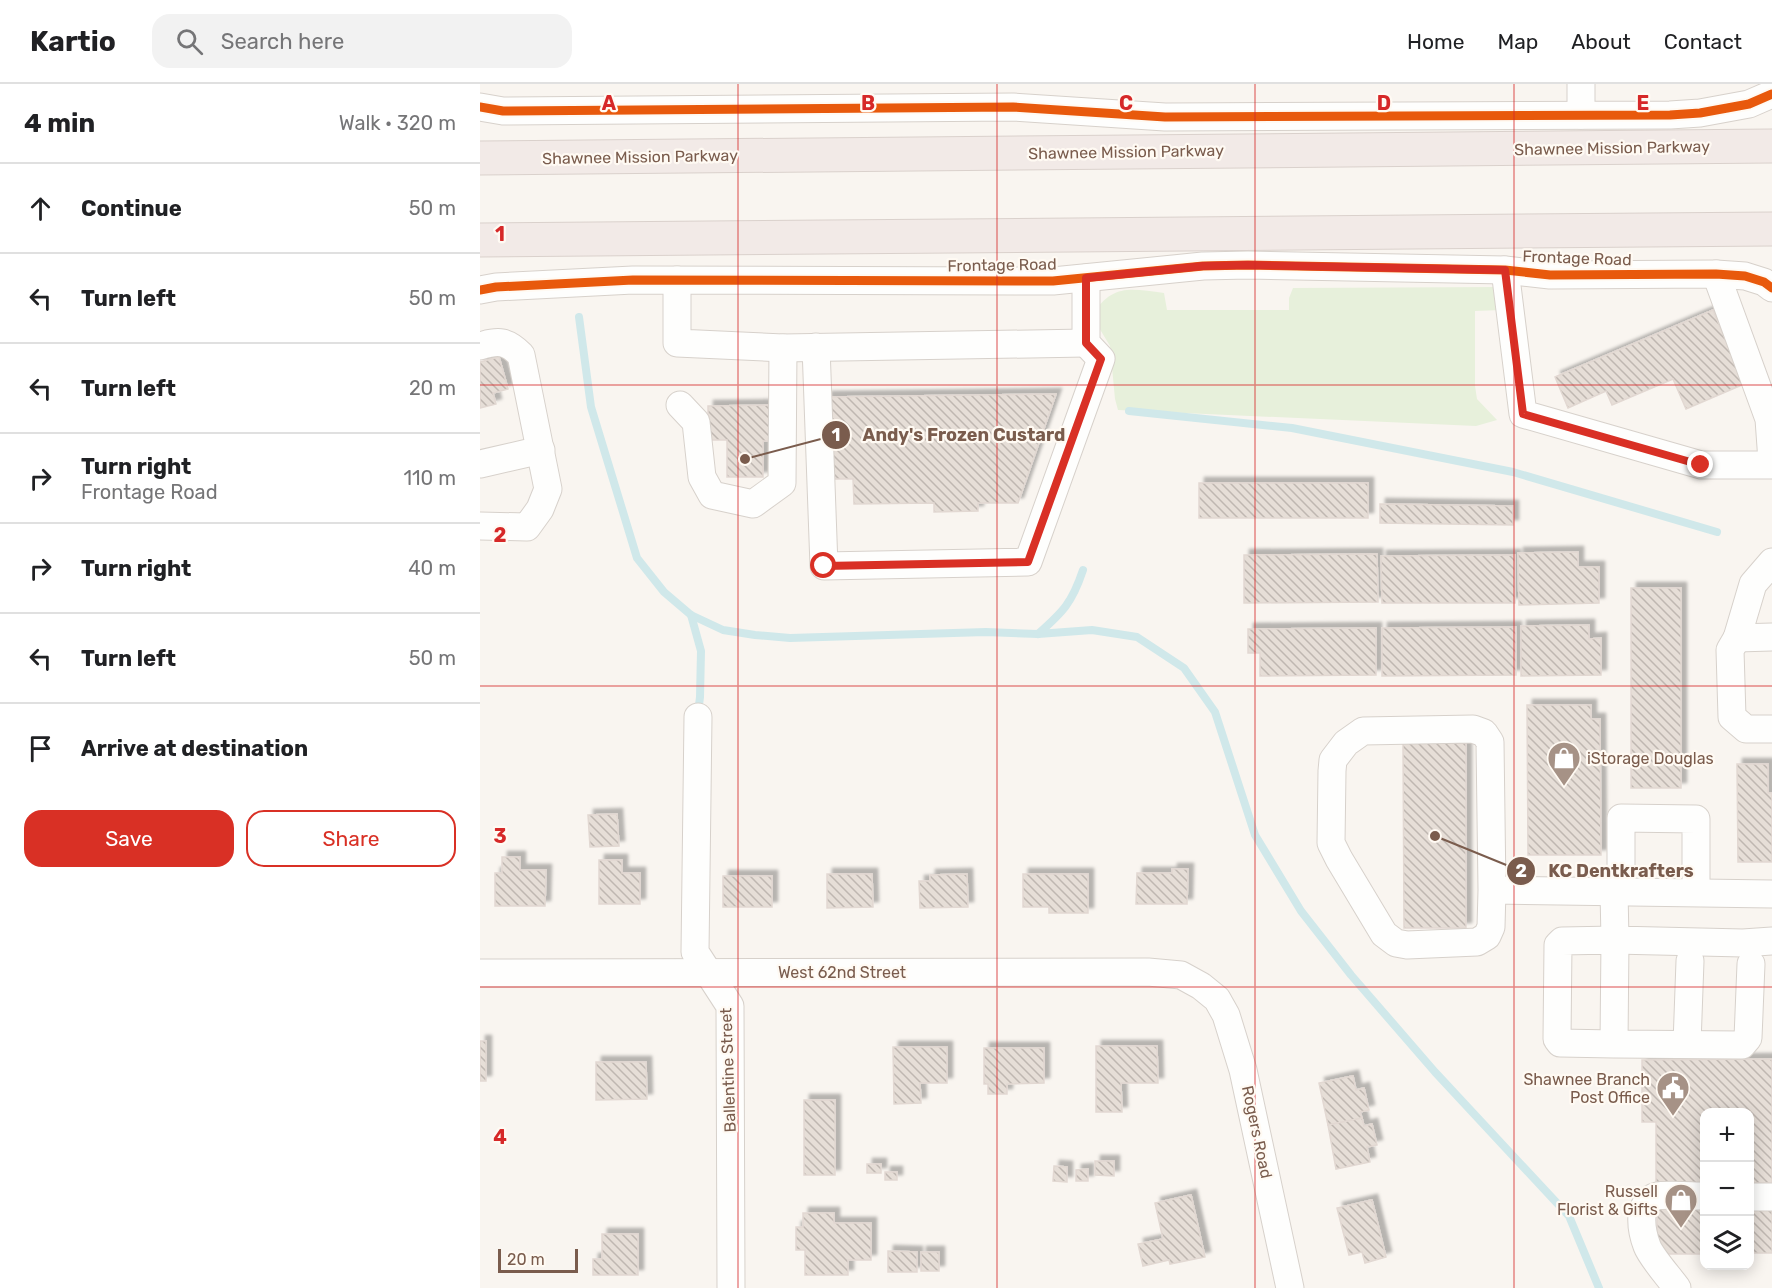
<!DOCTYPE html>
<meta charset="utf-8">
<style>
body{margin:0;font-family:Rubik,sans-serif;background:#f2f2f2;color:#202124}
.controls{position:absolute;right:18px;bottom:18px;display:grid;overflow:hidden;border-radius:12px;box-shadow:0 3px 15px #0003}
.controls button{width:54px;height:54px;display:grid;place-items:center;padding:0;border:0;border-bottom:2px solid #e0e0e0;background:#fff;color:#202124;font:30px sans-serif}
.scale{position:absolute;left:18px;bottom:15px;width:80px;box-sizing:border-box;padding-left:6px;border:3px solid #7a5c4d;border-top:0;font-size:16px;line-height:21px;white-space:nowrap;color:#7a5c4d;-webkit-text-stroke:4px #fffaf3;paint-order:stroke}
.stop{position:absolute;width:18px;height:18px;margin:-14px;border:4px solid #d93025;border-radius:50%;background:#fff}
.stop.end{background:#d93025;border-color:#fff;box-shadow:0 2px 6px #0008}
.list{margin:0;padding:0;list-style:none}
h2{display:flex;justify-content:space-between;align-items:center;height:78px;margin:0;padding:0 24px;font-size:26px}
h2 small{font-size:20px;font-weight:400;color:#757577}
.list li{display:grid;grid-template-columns:39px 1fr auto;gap:18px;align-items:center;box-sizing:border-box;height:90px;padding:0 24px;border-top:2px solid #e0e0e0}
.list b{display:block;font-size:22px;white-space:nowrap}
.list p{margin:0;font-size:20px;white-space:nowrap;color:#757577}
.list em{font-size:20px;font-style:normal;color:#757577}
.actions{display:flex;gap:12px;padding:18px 24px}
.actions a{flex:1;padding:14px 0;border:2px solid #d93025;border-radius:18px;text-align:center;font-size:21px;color:#d93025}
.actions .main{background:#d93025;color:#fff}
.icon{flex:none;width:33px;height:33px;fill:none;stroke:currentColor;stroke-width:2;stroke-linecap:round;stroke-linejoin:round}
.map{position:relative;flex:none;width:1292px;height:1204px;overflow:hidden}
header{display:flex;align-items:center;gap:36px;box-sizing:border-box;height:84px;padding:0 30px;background:#fff;border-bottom:2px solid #e0e0e0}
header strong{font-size:28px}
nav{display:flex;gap:33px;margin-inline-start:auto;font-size:21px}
.search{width:420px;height:54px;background:#f2f2f2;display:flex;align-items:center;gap:15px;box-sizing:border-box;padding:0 21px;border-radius:18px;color:#757577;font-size:22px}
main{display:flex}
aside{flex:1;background:#fff}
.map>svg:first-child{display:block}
</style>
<header>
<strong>Kartio</strong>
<div class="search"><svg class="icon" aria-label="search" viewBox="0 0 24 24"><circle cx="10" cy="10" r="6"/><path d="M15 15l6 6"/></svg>Search here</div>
<nav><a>Home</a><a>Map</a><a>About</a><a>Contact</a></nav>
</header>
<main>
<aside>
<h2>4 min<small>Walk · 320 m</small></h2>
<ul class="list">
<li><svg class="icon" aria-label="ahead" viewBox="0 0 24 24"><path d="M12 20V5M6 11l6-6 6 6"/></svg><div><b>Continue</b></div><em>50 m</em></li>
<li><svg class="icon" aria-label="left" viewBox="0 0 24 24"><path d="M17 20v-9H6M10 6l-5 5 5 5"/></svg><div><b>Turn left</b></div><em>50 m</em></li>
<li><svg class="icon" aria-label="left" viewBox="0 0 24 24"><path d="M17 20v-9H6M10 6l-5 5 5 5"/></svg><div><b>Turn left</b></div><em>20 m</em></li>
<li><svg class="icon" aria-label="right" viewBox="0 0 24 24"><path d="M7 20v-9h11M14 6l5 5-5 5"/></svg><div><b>Turn right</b><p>Frontage Road</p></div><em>110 m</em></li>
<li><svg class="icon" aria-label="right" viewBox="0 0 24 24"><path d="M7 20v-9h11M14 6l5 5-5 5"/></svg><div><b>Turn right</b></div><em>40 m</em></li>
<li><svg class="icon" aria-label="left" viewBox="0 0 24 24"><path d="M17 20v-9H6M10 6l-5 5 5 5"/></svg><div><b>Turn left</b></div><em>50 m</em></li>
<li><svg class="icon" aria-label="arrive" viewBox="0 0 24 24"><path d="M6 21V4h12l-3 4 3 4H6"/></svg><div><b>Arrive at destination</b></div></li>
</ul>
<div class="actions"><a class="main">Save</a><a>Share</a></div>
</aside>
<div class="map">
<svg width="1292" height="1204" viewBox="0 0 1292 1204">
<defs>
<pattern id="building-back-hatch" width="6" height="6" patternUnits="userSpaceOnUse" patternTransform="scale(1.5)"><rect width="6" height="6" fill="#e6ded7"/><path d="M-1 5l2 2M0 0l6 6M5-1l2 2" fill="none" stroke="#bfb7b1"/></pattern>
<filter id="shadow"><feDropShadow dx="5.5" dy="-5.5" stdDeviation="1.5" flood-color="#0004"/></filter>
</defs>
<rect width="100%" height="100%" fill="#f9f5f0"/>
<!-- green -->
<path fill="#e7f0db" d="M 1016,203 L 1022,226 L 995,227 L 995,302 L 997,315 L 1017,336 L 996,342 L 638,326 L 635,315 L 630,262 L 612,232 C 632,199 651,205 684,209 L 687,226 L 809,226 L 809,214 L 813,204 Z"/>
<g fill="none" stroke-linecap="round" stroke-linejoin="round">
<!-- stream -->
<g stroke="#d0e8ea" stroke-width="8">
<path d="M 99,233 L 111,323 L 157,474 L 184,508 L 211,531 L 243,546 L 275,551 L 310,554 L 506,548 L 558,550 L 612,546 L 657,553 L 704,584 L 735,628 L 775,751 L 821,827 L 871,891 L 955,988 L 1089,1132 L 1119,1204"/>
<path d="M 649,327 L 812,344 L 1033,388 L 1237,448"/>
<path d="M 211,531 L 221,567 L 220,613 L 218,629"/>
<path d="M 558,550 C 583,528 592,519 603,486"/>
</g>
</g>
<!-- building -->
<g fill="url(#building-back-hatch)" stroke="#e2d8d2" stroke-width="1.5" filter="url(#shadow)">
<path d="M 1233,226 L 1264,300 L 1206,325 L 1193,295 L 1132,321 L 1126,307 L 1088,324 L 1075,293 Z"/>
<path d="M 19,273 L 28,305 L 13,309 L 16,320 L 0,324 L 0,278 Z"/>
<path d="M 576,310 L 538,419 L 498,419 L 498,427 L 454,428 L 454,419 L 374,420 L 373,395 L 347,395 L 346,313 Z"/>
<path d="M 295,321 L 295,357 L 283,357 L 283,393 L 247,393 L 247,356 L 228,356 L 228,322 Z"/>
<rect x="719" y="399" width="169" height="35"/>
<path d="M 900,420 L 1033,422 L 1033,441 L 900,439 Z"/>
<path d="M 1098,468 L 1098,483 L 1119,483 L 1119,519 L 1039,521 L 1038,469 Z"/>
<path d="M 897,470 L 898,518 L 764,519 L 764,471 Z"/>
<path d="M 1035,471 L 1035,519 L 902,519 L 901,472 Z"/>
<rect x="1151" y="504" width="50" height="200"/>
<path d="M 1109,541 L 1109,555 L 1121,554 L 1121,591 L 1041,592 L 1041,542 Z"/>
<path d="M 1036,543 L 1036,591 L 902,592 L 902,544 Z"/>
<path d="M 896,544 L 896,591 L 780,592 L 780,569 L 768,569 L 768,545 Z"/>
<path d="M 1047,621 L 1111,621 L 1111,635 L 1120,635 L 1121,771 L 1048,771 Z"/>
<path d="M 923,659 L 986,659 L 986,844 L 924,844 Z"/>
<path d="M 1257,680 L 1288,680 L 1288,709 L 1292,709 L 1292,778 L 1258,778 Z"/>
<path d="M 137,730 L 139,762 L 110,763 L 108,731 Z"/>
<path d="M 22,773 L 40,773 L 40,786 L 66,786 L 65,822 L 15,822 L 15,789 L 22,789 Z"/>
<path d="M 119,776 L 142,776 L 142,789 L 160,789 L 160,820 L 119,820 Z"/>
<path d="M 692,785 L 708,785 L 707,820 L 656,820 L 657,789 L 692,789 Z"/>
<path d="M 347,790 L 392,790 L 393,823 L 347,824 Z"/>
<path d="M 487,790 L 488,823 L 440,824 L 439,797 L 450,797 L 450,791 Z"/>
<path d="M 543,790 L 608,790 L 608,829 L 569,829 L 569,823 L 543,823 Z"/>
<rect x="243" y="792" width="49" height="31"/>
<rect x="0" y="957" width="6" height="40"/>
<path d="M 616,962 L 677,962 L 678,999 L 641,999 L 642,1028 L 616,1028 Z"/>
<path d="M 413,963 L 467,963 L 467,999 L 440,999 L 441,1019 L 414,1020 Z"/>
<path d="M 504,964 L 564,964 L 564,999 L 527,1000 L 527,1010 L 508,1010 L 508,1000 L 504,1000 Z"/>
<path d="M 1292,975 L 1292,1099 L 1270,1099 L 1270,1028 L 1224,1028 L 1224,1099 L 1176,1099 L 1176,1038 L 1162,1038 L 1162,976 Z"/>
<path d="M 116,978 L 166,978 L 167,1015 L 116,1016 Z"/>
<path d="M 873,992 L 876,1006 L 884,1004 L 889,1026 L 880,1028 L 882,1034 L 848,1041 L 839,999 Z"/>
<rect x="324" y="1016" width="31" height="75"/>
<path d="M 882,1034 L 884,1042 L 892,1040 L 897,1061 L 887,1063 L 890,1078 L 856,1085 L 848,1041 Z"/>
<path d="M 615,1077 L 634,1077 L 634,1092 L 615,1091 Z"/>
<rect x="387" y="1080" width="14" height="9"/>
<path d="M 574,1082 L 587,1083 L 587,1098 L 573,1097 Z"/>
<path d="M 608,1085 L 608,1097 L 596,1097 L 596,1086 Z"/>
<rect x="405" y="1088" width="12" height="8"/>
<path d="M 711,1111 L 725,1173 L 690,1180 L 689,1176 L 663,1182 L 658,1160 L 683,1155 L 675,1119 Z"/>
<path d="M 892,1116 L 906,1173 L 885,1179 L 882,1168 L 869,1171 L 857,1124 Z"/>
<rect x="1270" y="1119" width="22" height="50"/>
<path d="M 1224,1120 L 1224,1170 L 1177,1170 L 1177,1121 Z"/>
<path d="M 323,1129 L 354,1129 L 354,1139 L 391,1139 L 391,1176 L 368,1176 L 368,1191 L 325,1191 L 325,1166 L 316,1166 L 316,1143 L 323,1143 Z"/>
<path d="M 122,1150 L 158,1150 L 158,1191 L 113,1191 L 113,1175 L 122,1175 Z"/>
<path d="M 408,1167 L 437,1168 L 437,1188 L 408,1188 Z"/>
<rect x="441" y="1168" width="18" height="19"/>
</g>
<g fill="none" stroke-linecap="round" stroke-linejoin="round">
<!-- minor casing -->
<g stroke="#d7d1cb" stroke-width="29">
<g id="minor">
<path d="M 1101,0 L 1101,31"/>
<path d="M 0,23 L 23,27 L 533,23 L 685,33 L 1190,31 L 1220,29 L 1269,20 L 1292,10"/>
<path d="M 1025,186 L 1043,330 L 1221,381 L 1292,381"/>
<path d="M 1236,190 L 1289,335 L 1292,377"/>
<path d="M 197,196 L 197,259 L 303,264 L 606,259"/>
<path d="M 0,206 L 16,203 L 153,196 L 573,197 L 723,182 L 768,181 L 1025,186 L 1070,191 L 1236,190 L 1265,192 L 1284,198 L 1292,204"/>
<path d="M 0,262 C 19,256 27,257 41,271 L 68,405 L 60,425 L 47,443 L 0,442"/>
<path d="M 336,263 L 344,482 L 548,478 L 621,275 L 606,259 L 606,194"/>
<path d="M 200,321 L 216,338 L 222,393 L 232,411 L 273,420 L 302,399 L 303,264"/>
<path d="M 0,380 L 61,366"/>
<path d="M 1292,478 L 1273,500 L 1257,554 L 1292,553"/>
<path d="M 1257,554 L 1250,566 L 1252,633 L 1266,645 L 1292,645"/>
<path d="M 218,633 L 215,868 L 250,922 L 251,1204"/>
<path d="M 1012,806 L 1011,843 L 1007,852 L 997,858 L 927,861 L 916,859 L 904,850 L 859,775 L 851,759 L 852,687 L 853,676 L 866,659 L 883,647 L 993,645 L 1004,649 L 1010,658 L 1012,806 L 1292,810"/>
<path d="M 1134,807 L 1135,856 L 1263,859 L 1292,857"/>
<path d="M 1141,807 L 1141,734 L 1216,735 L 1216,808"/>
<path d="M 0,889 L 668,888 L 701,891 L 721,902 L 737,915 L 746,931 L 763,986 L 810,1204"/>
<path d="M 1134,960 L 1080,959 L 1077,955 L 1078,861 L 1082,857 L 1135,856 L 1134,960 L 1262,961 L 1268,954 L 1271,880"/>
<path d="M 1207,960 L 1210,877"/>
<path d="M 1270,1113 L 1292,1113"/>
<path d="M 1197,1204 C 1189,1193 1171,1173 1167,1162 C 1161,1146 1156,1118 1177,1112 C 1185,1110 1214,1112 1224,1112"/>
</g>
</g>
<!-- highway casing -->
<g stroke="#dad1cc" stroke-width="35">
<g id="highway">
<path d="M 0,74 L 1292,62"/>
<path d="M 0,156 L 1292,145"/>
</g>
</g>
<!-- minor -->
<use href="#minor" stroke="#fefefd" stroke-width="27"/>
<!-- highway -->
<use href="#highway" stroke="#f2eae7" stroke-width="33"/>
<!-- cycleway casing -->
<g stroke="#fffaf3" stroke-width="13">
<g id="cycleway">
<path d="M 0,23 L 23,27 L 533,23 L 685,33 L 1190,31 L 1220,29 L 1269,20 L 1292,10"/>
<path d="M 0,206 L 16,203 L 153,196 L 573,197 L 723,182 L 768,181 L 1025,186 L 1070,191 L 1236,190 L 1265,192 L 1284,198 L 1292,204"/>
</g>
</g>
<!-- cycleway -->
<use href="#cycleway" stroke="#e8590c" stroke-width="9"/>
</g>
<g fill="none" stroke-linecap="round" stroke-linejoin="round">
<!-- route -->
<path stroke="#d93025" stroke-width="8" d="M 344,482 L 548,478 L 621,275 L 606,259 L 606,194 L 723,182 L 768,181 L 1025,186 L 1043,330 L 1221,381"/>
</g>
<!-- grid -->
<path fill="none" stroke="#d62828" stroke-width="1.5" stroke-opacity="0.55" d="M 258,0 L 258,1204M 517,0 L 517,1204M 775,0 L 775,1204M 1034,0 L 1034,1204M 0,301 L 1292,301M 0,602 L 1292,602M 0,903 L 1292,903"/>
<!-- icons -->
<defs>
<g id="shop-pin" transform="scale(1.725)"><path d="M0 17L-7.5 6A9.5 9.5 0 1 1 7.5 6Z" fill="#a69286" stroke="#fffaf3"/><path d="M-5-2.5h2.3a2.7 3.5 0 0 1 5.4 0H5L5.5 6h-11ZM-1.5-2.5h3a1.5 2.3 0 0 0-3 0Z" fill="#fff"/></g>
<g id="civic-pin" transform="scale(1.725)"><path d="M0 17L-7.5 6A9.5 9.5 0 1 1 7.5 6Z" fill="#a69286" stroke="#fffaf3"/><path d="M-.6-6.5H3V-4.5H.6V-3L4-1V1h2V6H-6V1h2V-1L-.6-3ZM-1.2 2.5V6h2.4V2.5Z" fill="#fff"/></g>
</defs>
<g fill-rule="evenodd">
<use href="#shop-pin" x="1084" y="674"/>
<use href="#civic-pin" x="1193" y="1004"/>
<use href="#shop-pin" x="1201" y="1116"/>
</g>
<g text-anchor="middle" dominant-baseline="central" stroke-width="4.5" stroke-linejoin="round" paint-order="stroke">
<!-- street labels -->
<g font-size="16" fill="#7a5c4d" stroke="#fffaf3">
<text transform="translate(1132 64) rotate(-1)">Shawnee Mission Parkway</text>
<text transform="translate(646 68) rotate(-1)">Shawnee Mission Parkway</text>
<text transform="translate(160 73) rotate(-1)">Shawnee Mission Parkway</text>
<text transform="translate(1097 174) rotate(2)">Frontage Road</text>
<text transform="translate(522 181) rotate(-1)">Frontage Road</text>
<text x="362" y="888">West 62nd Street</text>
<text transform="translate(248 986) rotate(-92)">Ballentine Street</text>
<text transform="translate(777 1048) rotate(78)">Rogers Road</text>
</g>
<!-- poi labels -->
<g font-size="16" fill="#7a5c4d" stroke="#fffaf3" text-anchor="end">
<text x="1107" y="674" text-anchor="start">iStorage Douglas</text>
<text x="1170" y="995">Shawnee Branch<tspan x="1170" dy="18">Post Office</tspan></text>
<text x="1178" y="1107">Russell<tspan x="1178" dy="18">Florist &amp; Gifts</tspan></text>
</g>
</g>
<g font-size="20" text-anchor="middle" font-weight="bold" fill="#d62828" stroke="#fffaf3" stroke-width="4.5" stroke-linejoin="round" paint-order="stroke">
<text x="129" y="26">A</text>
<text x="388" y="26">B</text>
<text x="646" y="26">C</text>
<text x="904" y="26">D</text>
<text x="1163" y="26">E</text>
<text x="20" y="157">1</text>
<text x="20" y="458">2</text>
<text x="20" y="759">3</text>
<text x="20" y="1060">4</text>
</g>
<!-- callouts -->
<path fill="none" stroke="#7a5c4d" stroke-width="2" d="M265 375L356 351M955 752L1041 787"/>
<g fill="#7a5c4d" stroke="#fffaf3" stroke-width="2">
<circle cx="265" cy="375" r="6"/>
<circle cx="955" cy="752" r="6"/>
<circle cx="356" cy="351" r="15"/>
<circle cx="1041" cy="787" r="15"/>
</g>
<g font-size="18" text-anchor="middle" font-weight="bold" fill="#fff">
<text x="356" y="357">1</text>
<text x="1041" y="793">2</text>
</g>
<g font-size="18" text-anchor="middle" font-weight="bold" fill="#7a5c4d" stroke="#fffaf3" stroke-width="4.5" stroke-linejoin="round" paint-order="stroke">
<text x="484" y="357">Andy's Frozen Custard</text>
<text x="1141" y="793">KC Dentkrafters</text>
</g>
</svg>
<div class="controls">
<button>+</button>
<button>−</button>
<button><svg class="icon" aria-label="layers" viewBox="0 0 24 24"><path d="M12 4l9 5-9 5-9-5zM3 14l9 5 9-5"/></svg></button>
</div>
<div class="scale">20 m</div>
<div class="stop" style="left:344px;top:482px"></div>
<div class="stop end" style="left:1221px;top:381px"></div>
</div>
</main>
